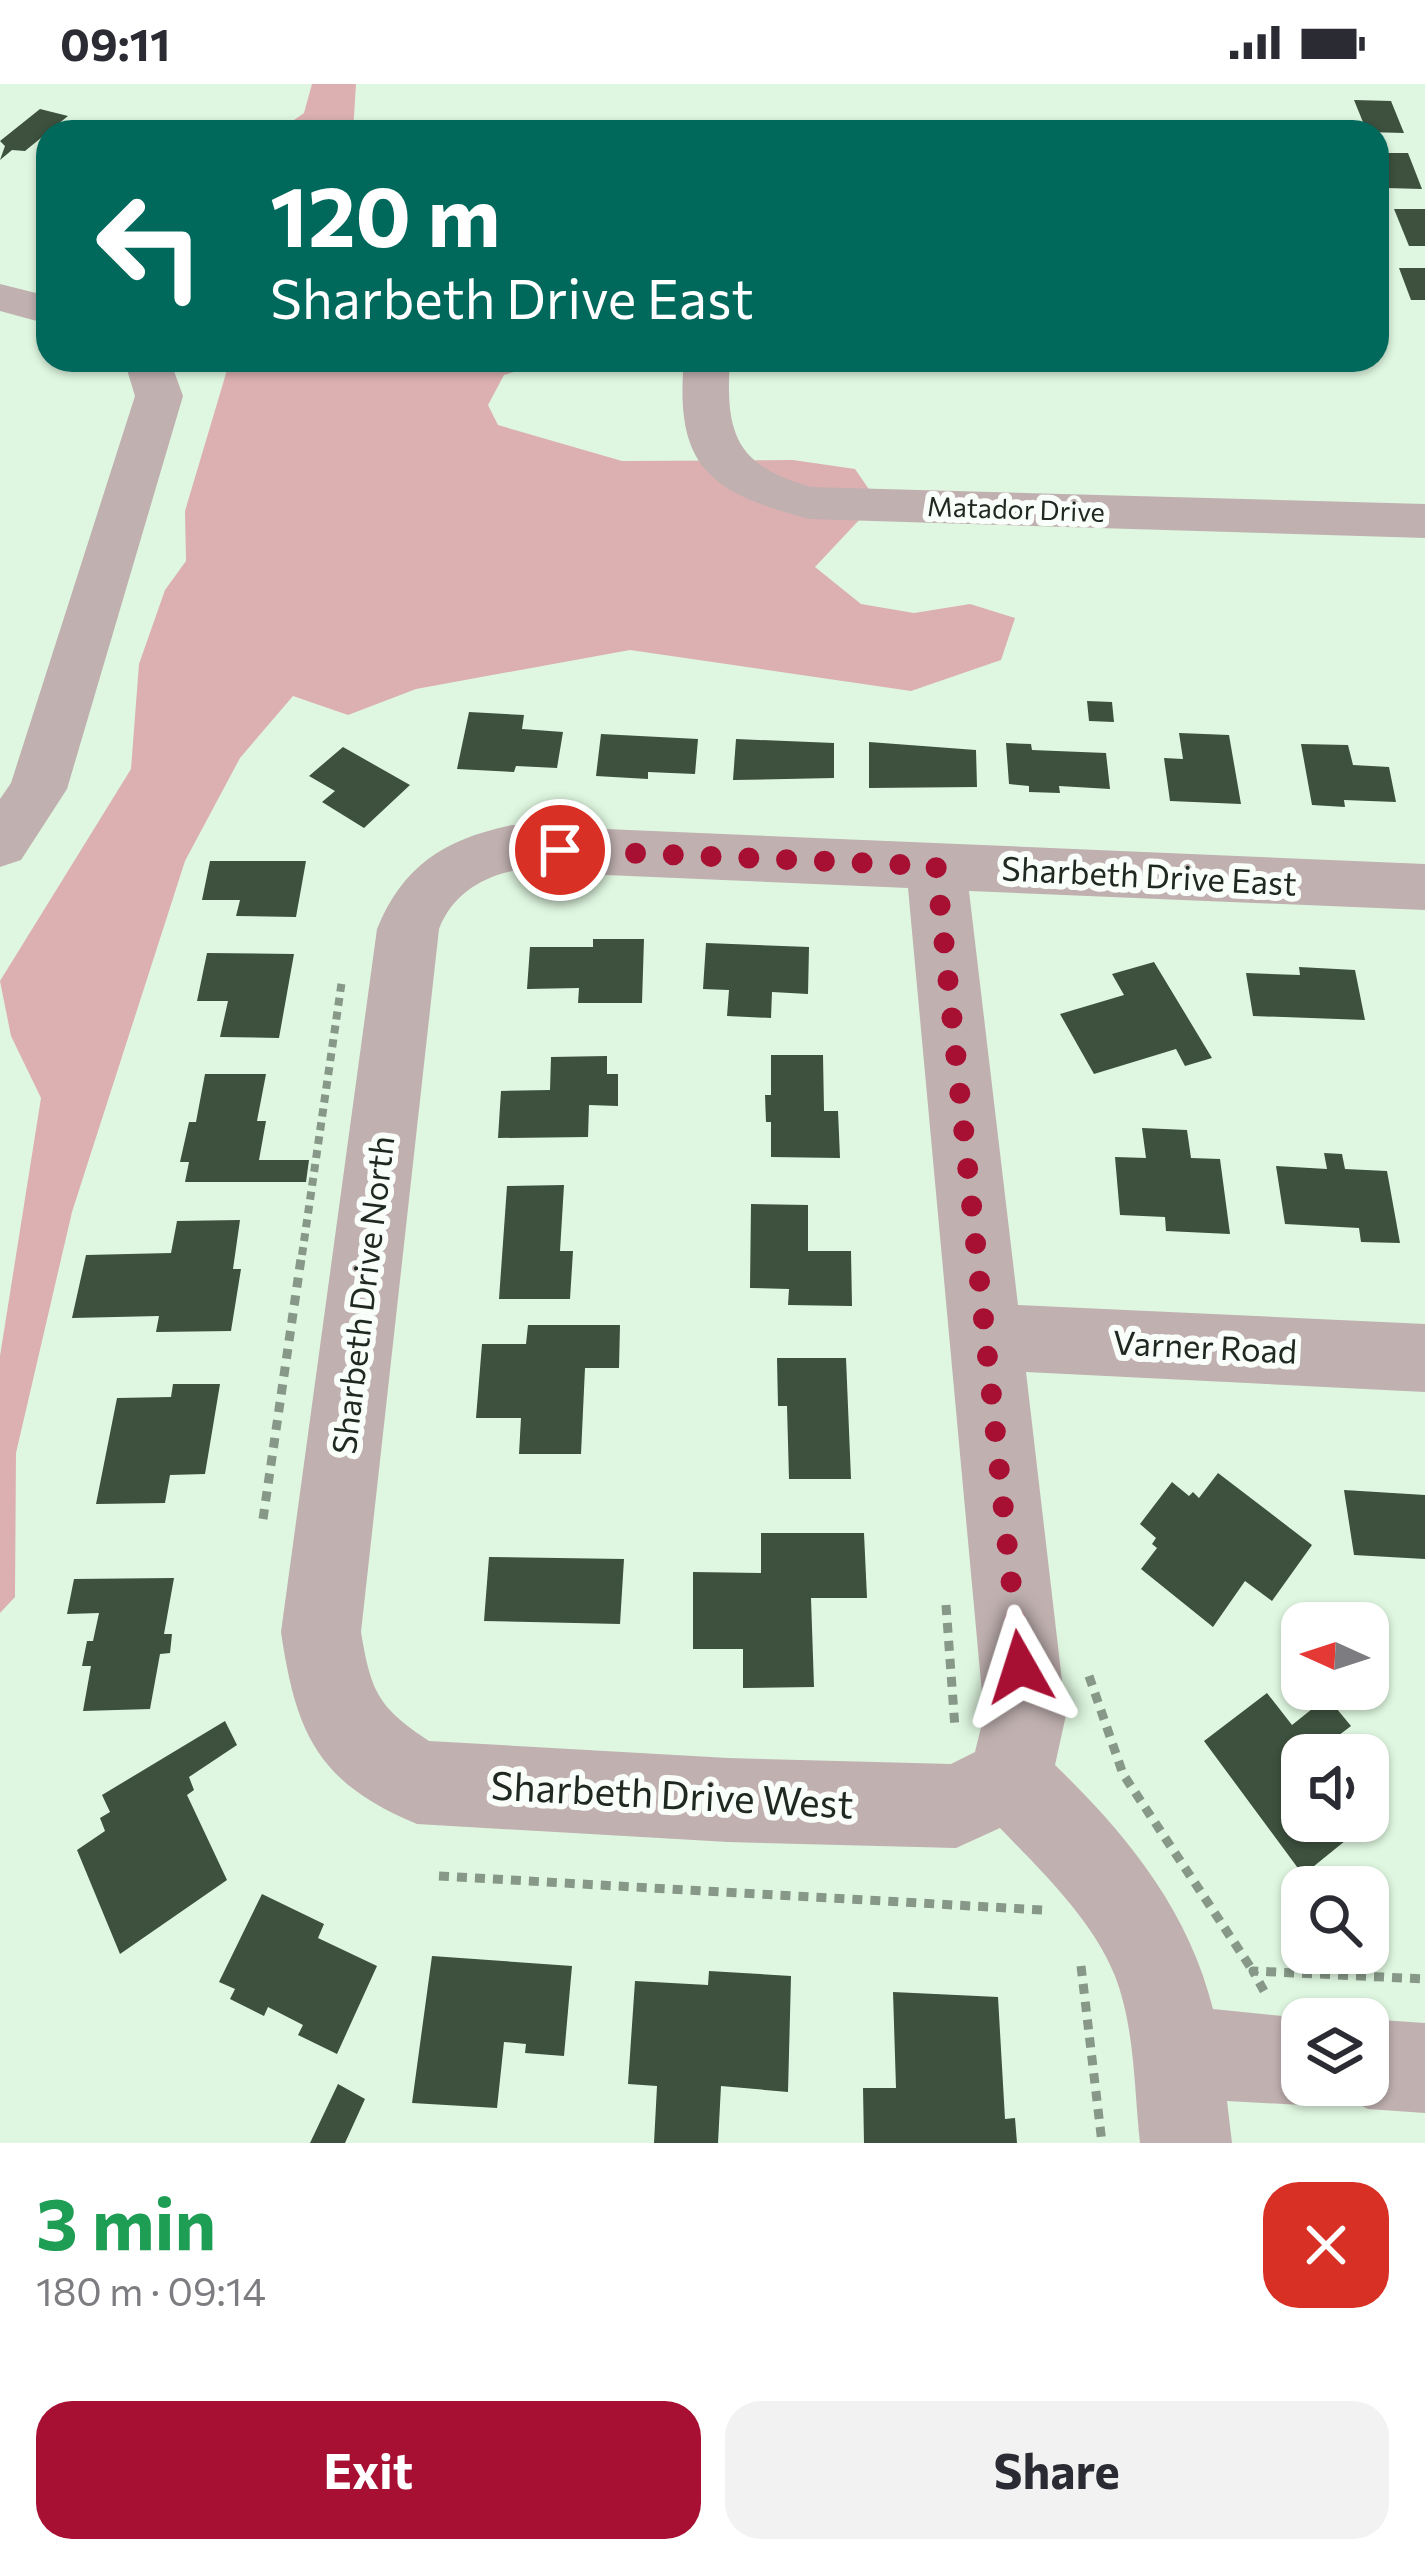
<!DOCTYPE html>
<meta charset="utf-8">
<style>
body{margin:0;font-family:Commissioner,sans-serif;background:#f2f2f3;color:#2b2b33;height:100vh;display:flex;flex-direction:column;font-size:45px;white-space:nowrap}
*{box-sizing:border-box;margin:0}
p{font-size:39px;color:#7c7c81}
.icon{flex:none;width:66px;height:66px;fill:none;stroke:currentColor;stroke-width:2;stroke-linecap:round;stroke-linejoin:round}
.map{position:relative;height:2059px;overflow:hidden}
.side{display:flex;flex-direction:column;background:#fff;flex:1}
.side>*{flex:none}
.guide{position:absolute;left:36px;top:36px;width:1353px;height:252px;border-radius:36px;box-shadow:0 3px 9px #0004;background:#00695c;color:#fff;overflow:hidden}
.needle{width:78px;rotate:273deg}
.fabs{position:absolute;left:1281px;top:1518px;display:grid;gap:24px}
.fabs a{display:grid;place-items:center;width:108px;height:108px;border-radius:24px;background:#fff;box-shadow:0 3px 9px #0004;font-size:60px}
.pin{position:absolute;display:grid;place-items:center;width:102px;height:102px;color:#fff;margin:-51px;border:6px solid #fff;border-radius:50%;box-shadow:0 3px 12px #0007}
.me{position:absolute;width:132px;margin:-66px;rotate:354deg;stroke-linejoin:round;filter:drop-shadow(0 0 9px #0008)}
.turn{display:flex;align-items:center;gap:42px;height:252px;padding:0 36px;font-size:54px}
.turn .icon{width:156px;height:156px;stroke-width:2.5}
.turn b{display:block;font-size:84px;line-height:102px}
.round{display:grid;place-items:center;flex:none;width:126px;height:126px;border-radius:36px;background:#f2f2f3}
.head{display:flex;align-items:center;justify-content:space-between;height:204px;padding:0 36px}
h1{font-size:72px;font-weight:700;line-height:90px;color:#1e9e55}
.primary-button{display:flex;gap:24px;margin-top:auto;padding:24px 36px}
.primary-button a{flex:1;height:138px;border-radius:36px;background:#a81033;color:#fff;font-size:48px;font-weight:700;line-height:138px;text-align:center}
.primary-button a+a{background:#f2f2f3;color:#2b2b33}
.status{display:flex;justify-content:space-between;align-items:center;height:84px;padding:0 60px;background:#fff;direction:ltr}
.status svg{height:33px;fill:currentColor}
.map>svg:first-child{display:block}
.forest{fill:#dcb0b1}
.building{fill:#3d513e}
.lines{fill:none;stroke-linecap:round;stroke-linejoin:round}
.path-far1{stroke:#879888;stroke-width:8;stroke-dasharray:8 6;stroke-linecap:butt}
.path{stroke:#879888;stroke-width:9;stroke-dasharray:10 8;stroke-linecap:butt}
.minor{fill:#c0b0b0;fill-rule:evenodd}
.route{stroke:#a81033;stroke-width:21;stroke-dasharray:0 37.8}
.labels{text-anchor:middle;stroke-width:12;stroke-linejoin:round;paint-order:stroke}
.far-street-label{font-size:27px;fill:#202921;stroke:#f9fefa}
.street-label{font-size:33px;fill:#202921;stroke:#f9fefa}
.near-street-label{font-size:39px;fill:#202921;stroke:#f9fefa}
</style>
<div class="status"><b>09:11</b><svg viewBox="0 0 49 12"><path d="M0 12V9h3v3zM5 12V6h3v6zM10 12V3h3v9zM15 12V0h3v12zM26 1h20v11H26zM47 4h2v5h-2z"/></svg></div>
<div class="map">
<svg width="1425" height="2059" viewBox="0 0 1425 2059">
<rect width="100%" height="100%" fill="#dff7e0"/>
<path class="forest" d="M312 0H356L353 48H277L304 29Z
M230 276H555L504 291 488 321 498 341 622 377 793 376 855 385 877 417 815 483 861 520 914 529 970 520 1015 534 1001 576 911 607 630 566 416 605 348 631 293 612 240 674 185 777 72 1128 16 1369 15 1513 0 1529V1272L41 1014 11 952 0 897 131 685 139 580 165 506 186 477 185 427Z"/>
<path class="building" d="M1354 16 1391 17 1404 49 1367 48Z
M40 25 68 32 25 67 12 66 0 76 5 62 0 57Z
M1377 69H1408L1422 105 1386 104Z
M1394 125H1425V162H1409Z
M1399 184H1425V216H1411Z
M1087 617 1112 618 1114 638 1089 637Z
M469 628 524 631 522 645 563 648 557 684 516 682 514 688 457 685Z
M1179 649 1229 651 1241 720 1170 717 1164 674 1183 675Z
M601 650 698 655 695 690 648 688V695L596 692Z
M736 655 834 659V694L733 696Z
M869 658 976 666 977 703 869 704Z
M1006 659 1031 660 1032 666 1106 669 1110 705 1059 702 1060 709 1029 708V702L1009 700Z
M1301 660 1348 661 1353 681 1389 683 1396 718 1344 716 1345 723 1312 721Z
M343 663 410 701 364 744 322 718 335 707 309 692Z
M210 777H306L296 833 236 832 240 816H202Z
M593 855H644L642 919H578L579 904 527 905 530 863H593Z
M706 859 809 863 808 910 772 908 771 934 727 932 729 906 703 905Z
M207 869 294 870 279 954 220 953 228 917H197Z
M1154 878 1212 974 1185 982 1176 965 1094 990 1060 930 1124 911 1112 890Z
M1299 883 1355 886 1365 936 1253 932 1246 889 1300 891Z
M771 971H823L824 1027H838L840 1074 771 1073V1038H766L765 1011H771Z
M607 972V990H618V1022L589 1021 588 1053 498 1054 501 1007 550 1006 551 973Z
M205 990H266L257 1037H266L259 1076H309L306 1098H185L189 1078H180L189 1038H196Z
M1142 1044 1187 1046 1191 1074 1220 1075 1230 1150 1166 1147 1165 1133 1120 1131 1115 1073 1146 1074Z
M1324 1069 1342 1070 1345 1085 1387 1087 1400 1159 1361 1158 1359 1144 1285 1140 1276 1082 1327 1085Z
M564 1101 560 1167H573L570 1215H499L507 1102Z
M751 1120 808 1121V1167H851L852 1222 788 1221 789 1205 750 1204Z
M240 1136 233 1185H241L231 1247 156 1248 159 1232 72 1234 86 1171 171 1169 177 1137Z
M528 1241H620L619 1284H585L581 1370H519L521 1334H476L482 1260H526Z
M777 1274H846L851 1395H789L787 1322H778Z
M173 1300H220L205 1390 170 1391 165 1419 96 1420 117 1314 171 1313Z
M1218 1389 1312 1461 1272 1517 1245 1497 1213 1543 1141 1485 1157 1464 1152 1460 1156 1454 1140 1440 1172 1398 1189 1412 1193 1408 1199 1414Z
M1344 1406 1425 1411V1475L1354 1471Z
M761 1449H864L867 1514H811L814 1603 743 1604V1565H693V1488L761 1489Z
M489 1473 624 1475 620 1540 484 1537Z
M174 1494 164 1550H172L170 1569 160 1570 150 1625 83 1627 91 1582H82L87 1557H93L99 1529 67 1530 74 1495Z
M1267 1609 1292 1641 1327 1613 1351 1642 1313 1671H1302V1737H1368V1719L1377 1731 1303 1791 1204 1657Z
M225 1637 237 1661 189 1693 194 1706 187 1711 227 1796 120 1870 77 1766 105 1747 100 1734 110 1728 102 1711Z
M262 1810 324 1840 318 1854 377 1882 337 1970 298 1951 303 1941 268 1923 264 1932 230 1915 235 1905 219 1898Z
M432 1872 572 1882 564 1972 525 1969 526 1960 504 1958 497 2024 412 2019Z
M709 1887 791 1892 788 2008 721 2002 718 2059H654L657 2002 628 2000 635 1897 708 1901Z
M893 1908 998 1913 1005 2035 1015 2034 1017 2059H864L863 2004H896Z
M338 2000 365 2015 345 2059H310Z"/>
<g class="lines">
<path class="path-far1" d="M302 1171 342 896"/>
<path class="path" d="M263 1435 302 1168
M946 1521 955 1644
M1089 1592 1123 1690 1253 1887
M439 1792 1043 1826
M1081 1882 1102 2059
M1264 1907 1253 1887 1425 1895"/>
<path class="minor" d="M0 200 48 212V240L0 227Z
M124 276H170L183 312 67 705 21 776 0 783V715L11 699 135 312Z
M684 276H730C725 350 736 382 811 403L1425 420V454L809 435C712 409 674 385 684 276Z
M512 741 1425 780V826L969 807 1018 1221 1425 1240V1308L1026 1288 1066 1631 1055 1681C1127 1751 1188 1825 1213 1925L1312 1935H1302V2001H1368L1367 1935 1425 1939V2029L1368 2025 1334 2008 1302 2021 1227 2017 1232 2059H1140C1134 2004 1135 1944 1115 1892 1092 1835 1042 1788 1000 1744L956 1764 728 1758 417 1740C318 1699 296 1650 281 1548L377 845C403 781 445 755 512 741ZM512 787 908 804 984 1631 975 1668 951 1680 728 1674 429 1657C378 1623 371 1608 361 1548L439 845C451 813 479 794 512 787Z"/>
</g>
<g class="lines">
<path class="route" d="M560 766 936 782 1020 1583"/>
</g>
<g class="labels">
<g class="far-street-label">
<text transform="translate(1016 426) rotate(2)" y="9">Matador Drive</text>
</g>
<g class="street-label">
<text transform="translate(1149 792) rotate(3)" y="12">Sharbeth Drive East</text>
<text transform="translate(363 1211) rotate(-83)" y="12">Sharbeth Drive North</text>
<text transform="translate(1205 1263) rotate(3)" y="12">Varner Road</text>
</g>
<g class="near-street-label">
<text transform="translate(672 1711) rotate(3)" y="14">Sharbeth Drive West</text>
</g>
</g>
</svg>
<div class="fabs">
<a><svg class="needle" viewBox="-14 -14 28 28"><path d="M0-13l5 13h-10z" fill="#e53935"/><path d="M0 13l5-13h-10z" fill="#7c7c81"/></svg></a>
<a><svg class="icon" aria-label="sound" viewBox="0 0 24 24"><path d="M4 9h4l5-4v14l-5-4H4zM17 9q2 3 0 6"/></svg></a>
<a><svg class="icon" aria-label="search" viewBox="0 0 24 24"><circle cx="10" cy="10" r="6"/><path d="M15 15l6 6"/></svg></a>
<a><svg class="icon" aria-label="layers" viewBox="0 0 24 24"><path d="M12 4l9 5-9 5-9-5zM3 14l9 5 9-5"/></svg></a>
</div>
<div class="pin" style="left:560px;top:766px;background:#d93025"><svg class="icon" aria-label="arrive" viewBox="0 0 24 24"><path d="M6 21V4h12l-3 4 3 4H6"/></svg></div>
<svg class="me" style="left:1020px;top:1583px" viewBox="-20 -20 40 40"><path d="M0-17L14 15 0 8-14 15z" fill="#a81033" stroke="#fff" stroke-width="4"/></svg>
<div class="guide">
<div class="turn"><svg class="icon" aria-label="left" viewBox="0 0 24 24"><path d="M17 20v-9H6M10 6l-5 5 5 5"/></svg><div><b>120 m</b>Sharbeth Drive East</div></div>
</div>
</div>
<section class="side">
<div class="head"><div><h1>3 min</h1><p>180 m · 09:14</p></div><a class="round" style="background:#d93025;color:#fff"><svg class="icon" aria-label="close" viewBox="0 0 24 24"><path d="M6 6l12 12M18 6L6 18"/></svg></a></div>
<div class="primary-button"><a>Exit</a><a>Share</a></div>
</section>
